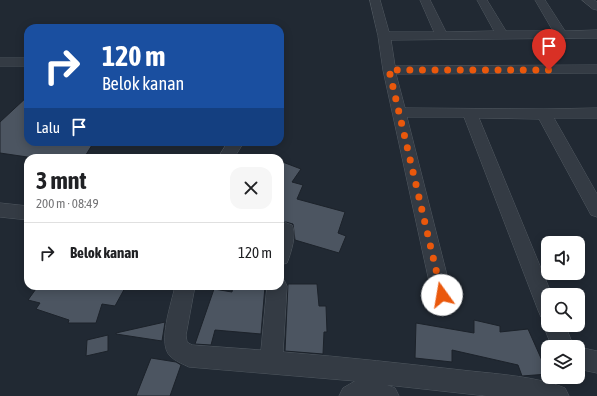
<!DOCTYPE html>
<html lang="id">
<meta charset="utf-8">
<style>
body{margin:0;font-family:"Asap Condensed",sans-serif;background:#f6f6f6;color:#202124;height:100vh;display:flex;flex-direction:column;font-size:15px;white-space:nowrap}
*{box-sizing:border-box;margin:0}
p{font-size:13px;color:#757577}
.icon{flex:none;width:22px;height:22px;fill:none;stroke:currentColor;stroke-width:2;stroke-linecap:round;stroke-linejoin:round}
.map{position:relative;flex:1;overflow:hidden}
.drawer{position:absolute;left:24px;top:154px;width:260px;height:136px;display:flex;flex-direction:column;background:#fff;border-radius:12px;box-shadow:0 2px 10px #0003}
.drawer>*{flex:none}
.guide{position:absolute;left:24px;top:24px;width:260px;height:122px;border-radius:12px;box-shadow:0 2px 10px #0003;background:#1a4fa0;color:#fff;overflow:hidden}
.buttons{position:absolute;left:541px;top:236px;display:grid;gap:8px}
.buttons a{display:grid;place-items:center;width:44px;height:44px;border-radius:8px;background:#fff;box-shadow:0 2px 10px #0003;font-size:20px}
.pin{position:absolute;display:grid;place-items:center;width:34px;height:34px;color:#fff;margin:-41px -17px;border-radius:50% 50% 50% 0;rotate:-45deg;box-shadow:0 0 4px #0007}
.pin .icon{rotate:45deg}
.me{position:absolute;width:44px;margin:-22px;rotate:347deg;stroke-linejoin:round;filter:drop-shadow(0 0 3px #0008)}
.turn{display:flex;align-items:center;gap:14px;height:84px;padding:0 12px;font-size:18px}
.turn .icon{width:52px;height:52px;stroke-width:2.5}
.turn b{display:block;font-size:28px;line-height:34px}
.then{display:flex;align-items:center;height:38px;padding:0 12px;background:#0003;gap:8px;font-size:15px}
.round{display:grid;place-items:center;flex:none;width:42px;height:42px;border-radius:12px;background:#f6f6f6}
.overview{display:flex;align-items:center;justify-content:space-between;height:68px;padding:0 12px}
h1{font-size:24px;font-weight:700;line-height:30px}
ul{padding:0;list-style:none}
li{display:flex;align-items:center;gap:12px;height:60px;padding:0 12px;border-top:1px solid #e0e0e0}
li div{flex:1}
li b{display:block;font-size:15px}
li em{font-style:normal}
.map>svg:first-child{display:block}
.building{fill:#4c5561;stroke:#1c222a}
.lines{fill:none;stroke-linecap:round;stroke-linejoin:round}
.street-casing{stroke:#515961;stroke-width:1}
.street{fill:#343b44;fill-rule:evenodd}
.route{stroke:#ea580c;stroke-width:7;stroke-dasharray:0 12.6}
</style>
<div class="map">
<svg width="597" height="396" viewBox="0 0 597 396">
<rect width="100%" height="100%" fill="#212933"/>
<path class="building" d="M28 96V142H62L92 145 84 158 36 155 34 158 0 153V122Z
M280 161 301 169 292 182 303 185 297 199 345 212 338 233 346 236 339 253 295 240 293 224 286 222 280 223Z
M288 284H317L319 306H326L327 332H324L323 354 285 351Z
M38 286H126L115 306 102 304 96 323H68L69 320 36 309 40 303 28 300Z
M233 286H265L261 334 215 330 211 345 195 344 214 289 232 292Z
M474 320 500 326V332L528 329 548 374 522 376 518 365 452 350V362L415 358 416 323 474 333Z
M165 322 162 341 116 334V333Z
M108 335V351L86 356 87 340Z
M151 358 176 362 181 365 170 396H136Z"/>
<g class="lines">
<defs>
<path id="street" d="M370 0H380L389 32H434L420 0H430L446 32 494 31 477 0H487L506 31H553L535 0H545L565 31 597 30V38L391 40 395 66 597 65V73L396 74 405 108 544 109 597 108V118H554L597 194V217L591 215 539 119 479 118 552 295H548V325H565L574 347H552L543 325 546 319 541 317 538 310 464 117H407L452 295 449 301 442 304 435 301 432 295 383 70 378 36Z
M582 0H594L597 2V10L593 9Z
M0 58H28V66H0Z
M228 142H244L234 158H218Z
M0 203 28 206V220L0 217Z
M286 223 292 225C297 234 291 253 287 263L280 265V225Z
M280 278 284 280 287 286 283 352C345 357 408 364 470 371 499 374 539 377 565 388L569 396H487L387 385 395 388 399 396H339L343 388 355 381 189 367C183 364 175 361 170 356 157 343 172 302 175 286H195L186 335 187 342 192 345 261 350 267 286H280Z
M578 347 597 351V373L578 369Z"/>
</defs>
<use href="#street" class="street-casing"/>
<use href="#street" class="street"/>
</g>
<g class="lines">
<path class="route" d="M442 295 389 70H549"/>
</g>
</svg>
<div class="buttons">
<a><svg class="icon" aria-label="sound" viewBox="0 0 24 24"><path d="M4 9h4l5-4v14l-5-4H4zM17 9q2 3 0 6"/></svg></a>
<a><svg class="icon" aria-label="search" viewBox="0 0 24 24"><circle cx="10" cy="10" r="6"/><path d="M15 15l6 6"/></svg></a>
<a><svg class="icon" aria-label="layers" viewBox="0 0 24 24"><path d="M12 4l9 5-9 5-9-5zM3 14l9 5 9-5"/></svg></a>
</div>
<div class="pin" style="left:549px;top:70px;background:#d93025"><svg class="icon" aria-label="arrive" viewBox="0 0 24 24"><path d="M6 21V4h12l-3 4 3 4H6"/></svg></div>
<svg class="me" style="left:442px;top:295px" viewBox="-20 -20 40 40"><circle r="19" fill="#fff"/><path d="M0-13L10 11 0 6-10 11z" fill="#ea580c"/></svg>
<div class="guide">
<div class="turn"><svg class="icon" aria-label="right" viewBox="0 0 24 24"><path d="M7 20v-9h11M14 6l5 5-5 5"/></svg><div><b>120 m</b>Belok kanan</div></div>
<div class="then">Lalu<svg class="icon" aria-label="arrive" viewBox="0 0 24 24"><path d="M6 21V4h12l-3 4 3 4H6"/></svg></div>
</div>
<section class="drawer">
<div class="overview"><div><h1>3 mnt</h1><p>200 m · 08:49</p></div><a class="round"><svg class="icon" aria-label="close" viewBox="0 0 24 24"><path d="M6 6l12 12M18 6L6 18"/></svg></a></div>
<ul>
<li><svg class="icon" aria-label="right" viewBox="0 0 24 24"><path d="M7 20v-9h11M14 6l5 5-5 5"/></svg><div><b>Belok kanan</b></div><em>120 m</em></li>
</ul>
</section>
</div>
